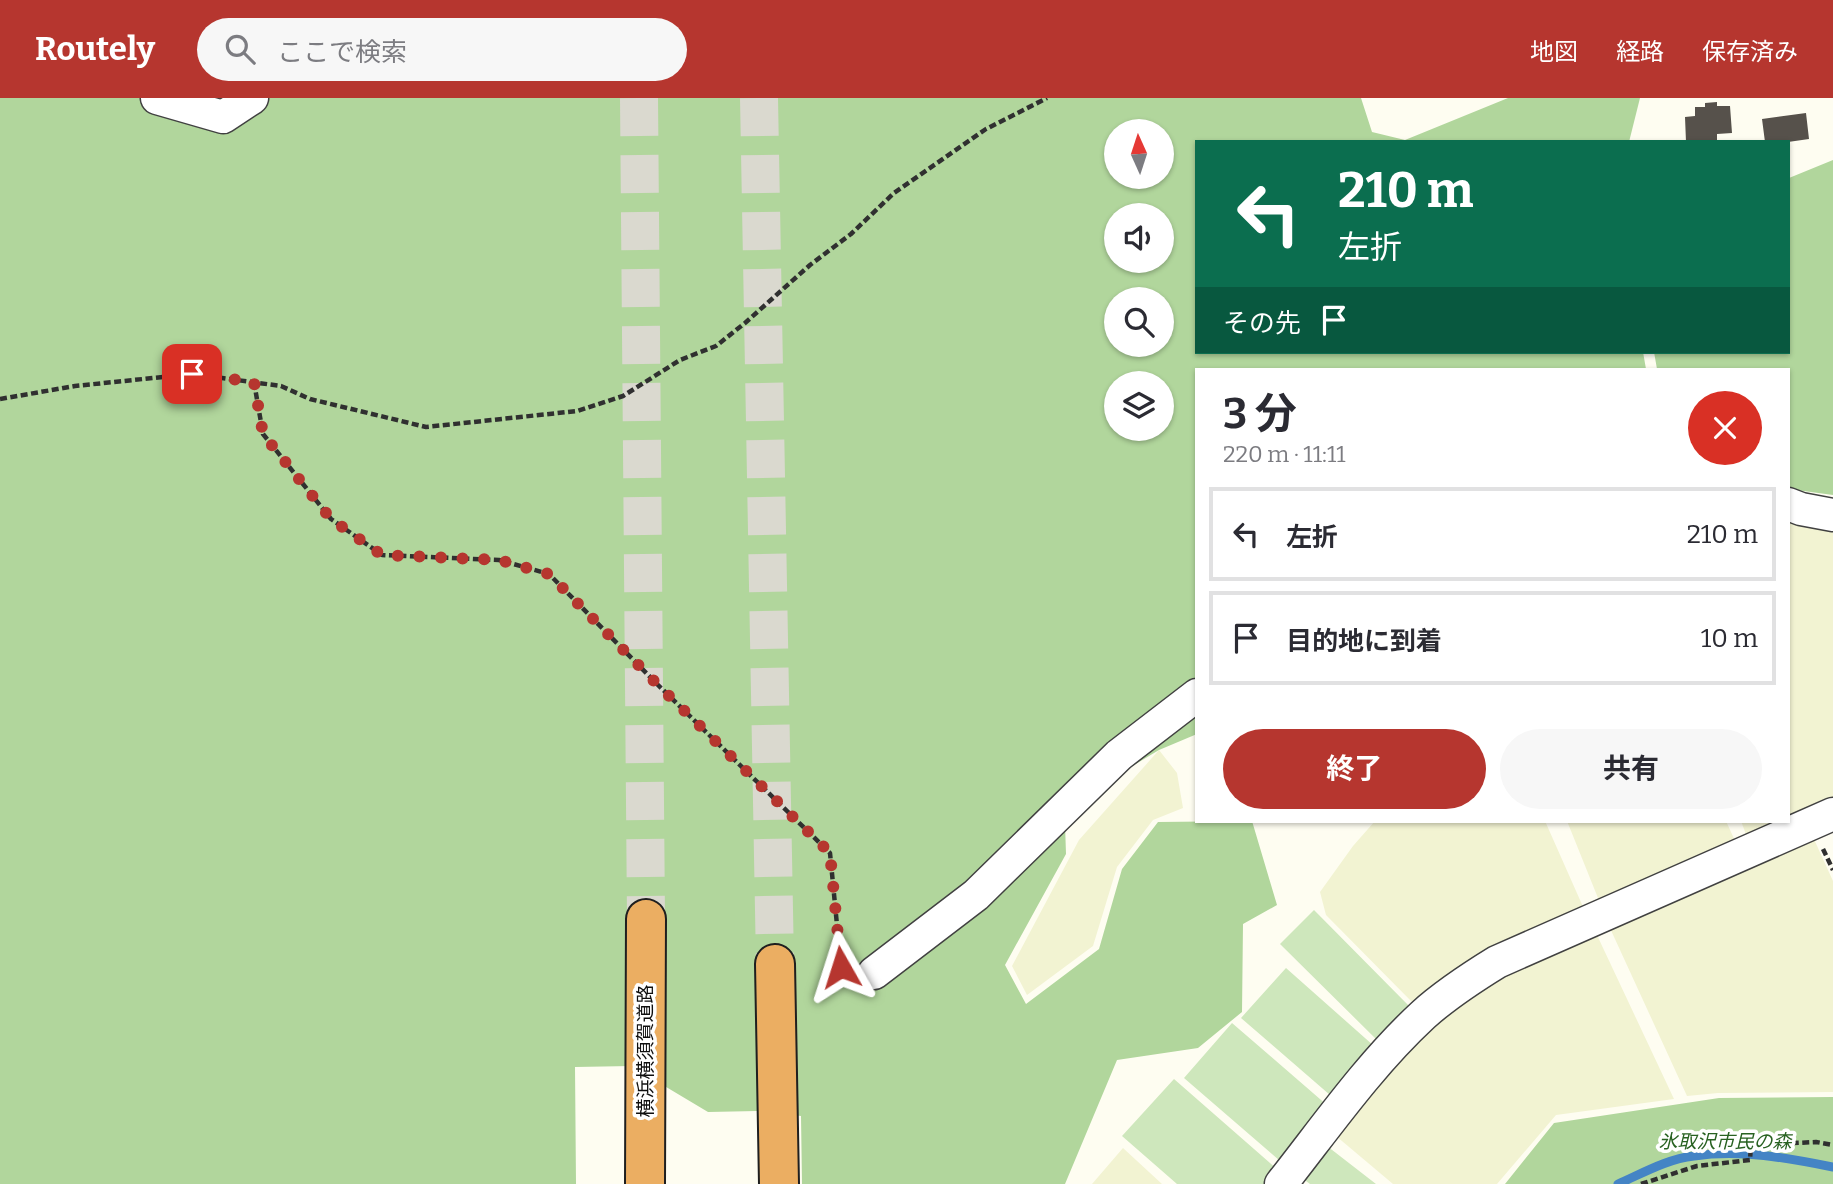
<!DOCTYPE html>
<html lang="ja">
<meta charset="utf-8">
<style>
body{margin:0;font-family:Bitter,"Noto Sans JP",serif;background:#f7f7f7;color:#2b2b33;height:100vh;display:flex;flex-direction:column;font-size:26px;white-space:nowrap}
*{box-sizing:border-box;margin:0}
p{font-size:23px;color:#7c7c81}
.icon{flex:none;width:38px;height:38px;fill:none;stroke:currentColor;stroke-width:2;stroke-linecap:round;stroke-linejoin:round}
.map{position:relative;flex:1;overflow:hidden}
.details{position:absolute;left:1195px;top:270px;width:595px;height:455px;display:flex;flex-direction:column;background:#fff;border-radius:0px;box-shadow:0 2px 5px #0004}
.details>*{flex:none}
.guide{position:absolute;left:1195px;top:42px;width:595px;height:214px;border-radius:0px;box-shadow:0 2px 5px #0004;background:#0b6e4f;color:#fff;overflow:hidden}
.needle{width:46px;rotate:357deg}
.fabs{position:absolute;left:1104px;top:21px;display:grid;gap:14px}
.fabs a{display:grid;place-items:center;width:70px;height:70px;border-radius:50%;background:#fff;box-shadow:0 2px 5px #0004;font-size:35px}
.pin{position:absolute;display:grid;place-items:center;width:60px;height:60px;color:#fff;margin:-30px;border-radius:14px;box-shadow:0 4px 10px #0006}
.me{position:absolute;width:77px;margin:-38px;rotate:354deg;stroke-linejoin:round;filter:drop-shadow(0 0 5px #0008)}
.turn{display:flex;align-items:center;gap:24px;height:147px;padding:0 28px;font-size:32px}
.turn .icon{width:91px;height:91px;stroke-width:2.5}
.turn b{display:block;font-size:49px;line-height:60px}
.then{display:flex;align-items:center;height:66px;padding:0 28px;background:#0003;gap:14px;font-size:26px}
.round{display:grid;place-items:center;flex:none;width:74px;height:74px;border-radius:37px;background:#f7f7f7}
.head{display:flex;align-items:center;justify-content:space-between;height:119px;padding:0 28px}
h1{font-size:42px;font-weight:700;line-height:52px}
.cta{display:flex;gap:14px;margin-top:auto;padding:14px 28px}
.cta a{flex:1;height:80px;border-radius:42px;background:#b6362f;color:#fff;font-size:28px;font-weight:700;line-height:80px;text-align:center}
.cta a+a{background:#f7f7f7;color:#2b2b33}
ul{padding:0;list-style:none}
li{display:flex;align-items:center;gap:21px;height:94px;margin:0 14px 10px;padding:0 14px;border:4px solid #e1e1e2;border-radius:0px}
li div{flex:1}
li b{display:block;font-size:26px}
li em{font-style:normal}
header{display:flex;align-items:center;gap:42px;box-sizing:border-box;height:98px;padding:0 35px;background:#b6362f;color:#fff}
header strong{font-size:33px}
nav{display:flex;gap:38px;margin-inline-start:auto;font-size:24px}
.search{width:490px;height:63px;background:#f7f7f7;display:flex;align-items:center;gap:18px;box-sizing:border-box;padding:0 24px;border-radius:38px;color:#7c7c81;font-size:26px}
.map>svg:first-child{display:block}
.farmland{fill:#f2f3d2}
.green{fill:#cee7bc}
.forest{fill:#b1d69c;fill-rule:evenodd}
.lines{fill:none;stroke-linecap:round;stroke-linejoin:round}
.stream{stroke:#4484c5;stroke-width:9}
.building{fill:#56514b}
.motorway-tunnel{stroke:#dad9cf;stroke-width:38;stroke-dasharray:38 19;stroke-linecap:butt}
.minor-casing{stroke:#414141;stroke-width:35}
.motorway-casing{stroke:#1f1f1f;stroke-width:42}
.path{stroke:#303030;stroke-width:4.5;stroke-dasharray:7 3.5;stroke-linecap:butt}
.minor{stroke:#fff;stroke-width:32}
.motorway{stroke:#ebae62;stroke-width:38}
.route{stroke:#b6362f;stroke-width:12;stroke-dasharray:0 21.6}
.labels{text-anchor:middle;stroke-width:7;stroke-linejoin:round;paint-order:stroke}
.street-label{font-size:19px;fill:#0e0e0e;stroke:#fff}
.park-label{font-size:19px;font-style:italic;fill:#296222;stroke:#fff}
</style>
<header>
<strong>Routely</strong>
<div class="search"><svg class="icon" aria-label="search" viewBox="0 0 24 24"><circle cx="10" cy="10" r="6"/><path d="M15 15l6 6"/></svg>ここで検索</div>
<nav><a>地図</a><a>経路</a><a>保存済み</a></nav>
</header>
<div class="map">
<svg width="1833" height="1086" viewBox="0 0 1833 1086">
<rect width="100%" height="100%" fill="#fefdf1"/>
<path class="farmland" d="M1788 420 1833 429V701L1788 721Z
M1159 652 1177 675 1183 710 1153 722 1117 769 1093 848 1027 897 1012 868 1079 742Z
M1375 723H1545L1584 811 1518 836 1473 859 1413 905 1326 817 1320 794 1353 748Z
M1567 723H1726L1736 745 1600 805Z
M1741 723H1784L1747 739Z
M1813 739 1833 783V994L1718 995 1687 998 1609 828Z
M1596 835 1674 1001 1556 1017 1497 1086H1393L1336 1038 1398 960 1448 915 1492 881Z
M1123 1050 1162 1086H1092Z"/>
<path class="green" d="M1314 812 1410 909 1377 942 1280 846Z
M1286 870 1374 948 1330 997 1241 920Z
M1232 925 1328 1008 1280 1063 1184 980Z
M1174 981 1278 1072 1265 1086H1177L1122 1038Z
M1327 1048 1376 1086H1310L1302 1080Z"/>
<path class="forest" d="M0 0H1361L1372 34 1405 42 1508 0H1640L1629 44H1197V254H1643L1646 271H1197V636L1159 652 1071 705 1065 726 1066 756 1005 867 1026 906 1099 851 1122 771 1158 724 1252 723 1277 807 1243 826 1242 914 1198 950 1117 962 1065 1086H802L801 1018 757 1013 708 1014 631 968 575 969 576 1086H0ZM1116 33H1162V79H1116ZM1116 117H1162V163H1116ZM1116 201H1162V247H1116ZM1116 285H1162V331H1116Z
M1833 62V397L1789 391 1788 271H1657L1654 254H1788L1789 80Z
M1833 999V1086H1505L1554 1025 1719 1000Z"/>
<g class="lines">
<path class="stream" d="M1618 1086C1643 1075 1667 1061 1694 1058 1741 1051 1787 1060 1833 1069"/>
</g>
<path class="building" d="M1717 4V8H1730L1732 35 1717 36V44H1686L1685 19 1695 18V9H1705V5Z
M1806 15 1809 41 1788 44H1765L1762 21Z"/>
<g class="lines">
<path class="motorway-tunnel" d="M639 0 646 821
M759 0 775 866"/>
<defs>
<path id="minor" d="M157 0 223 19 252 0
M1788 406 1801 411 1833 417
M874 875 976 797 1119 657 1197 597
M1281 1086C1326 1029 1369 967 1423 917 1445 897 1471 880 1497 864L1833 716"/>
<path id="motorway" d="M775 866 779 1086
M645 1086 646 821"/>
</defs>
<use href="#minor" class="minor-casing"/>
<use href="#motorway" class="motorway-casing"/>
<path class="path" d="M254 284 263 336 331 421 382 457 499 462 549 476 658 587 830 755 841 868 846 869
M0 301 75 288 192 276 281 288 310 301 426 329 577 313 623 298 680 262 716 248 745 225 810 167 851 136 894 95 986 31 1047 0
M1823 751 1833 772
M1641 1086 1697 1068 1750 1062 1751 1047 1816 1044 1833 1047"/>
<use href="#minor" class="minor"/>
<use href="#motorway" class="motorway"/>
</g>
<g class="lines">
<path class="route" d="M192 276 254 284 263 336 331 421 382 457 499 462 549 476 658 587 830 755 841 869"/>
</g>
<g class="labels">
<g class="street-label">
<text transform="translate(645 953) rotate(-90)" y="7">横浜横須賀道路</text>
</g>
<g class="park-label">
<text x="1725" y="1050">氷取沢市民の森</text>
</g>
</g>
</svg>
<div class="fabs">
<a><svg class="needle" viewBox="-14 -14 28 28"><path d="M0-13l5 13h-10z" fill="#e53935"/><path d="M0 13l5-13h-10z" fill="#7c7c81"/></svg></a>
<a><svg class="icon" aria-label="sound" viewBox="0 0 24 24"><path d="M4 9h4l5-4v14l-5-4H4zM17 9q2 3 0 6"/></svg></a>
<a><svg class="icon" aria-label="search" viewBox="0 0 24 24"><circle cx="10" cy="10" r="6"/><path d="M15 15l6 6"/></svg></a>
<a><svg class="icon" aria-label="layers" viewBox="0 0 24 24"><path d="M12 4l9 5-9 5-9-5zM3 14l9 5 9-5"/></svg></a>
</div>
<div class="pin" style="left:192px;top:276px;background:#d93025"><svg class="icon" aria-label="arrive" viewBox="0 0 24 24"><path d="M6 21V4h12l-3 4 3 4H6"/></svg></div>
<svg class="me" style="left:841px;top:869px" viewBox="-20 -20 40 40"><path d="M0-17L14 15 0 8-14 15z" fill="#b6362f" stroke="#fff" stroke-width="4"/></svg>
<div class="guide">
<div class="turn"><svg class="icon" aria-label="left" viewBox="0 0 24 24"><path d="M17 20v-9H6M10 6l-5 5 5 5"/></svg><div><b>210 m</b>左折</div></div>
<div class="then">その先<svg class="icon" aria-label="arrive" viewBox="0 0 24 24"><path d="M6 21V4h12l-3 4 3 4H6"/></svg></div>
</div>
<section class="details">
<div class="head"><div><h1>3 分</h1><p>220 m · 11:11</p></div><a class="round" style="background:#d93025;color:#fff"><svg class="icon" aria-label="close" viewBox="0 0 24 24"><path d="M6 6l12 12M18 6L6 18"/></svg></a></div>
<ul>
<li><svg class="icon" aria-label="left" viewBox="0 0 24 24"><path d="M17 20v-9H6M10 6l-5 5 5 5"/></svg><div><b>左折</b></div><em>210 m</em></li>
<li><svg class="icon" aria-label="arrive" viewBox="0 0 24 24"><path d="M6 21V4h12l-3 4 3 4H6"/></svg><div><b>目的地に到着</b></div><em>10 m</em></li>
</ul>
<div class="cta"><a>終了</a><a>共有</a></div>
</section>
</div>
